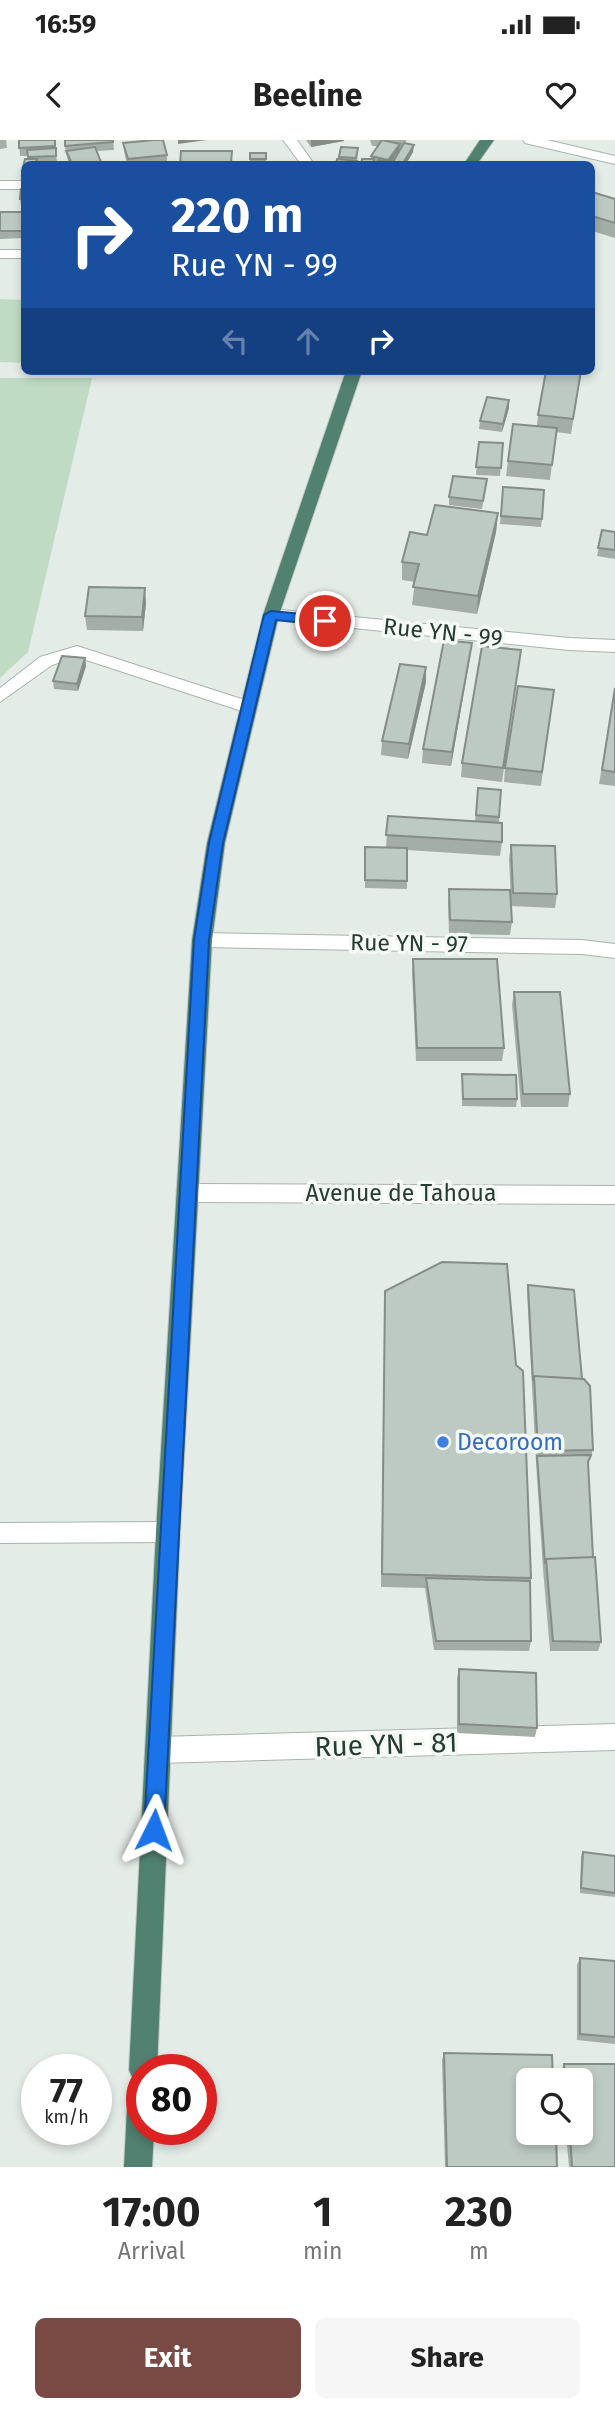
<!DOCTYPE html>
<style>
body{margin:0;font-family:"Fira Sans",sans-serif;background:#f6f6f6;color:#222;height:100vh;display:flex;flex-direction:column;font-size:26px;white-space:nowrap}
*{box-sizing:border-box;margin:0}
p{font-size:23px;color:#767676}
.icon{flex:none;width:38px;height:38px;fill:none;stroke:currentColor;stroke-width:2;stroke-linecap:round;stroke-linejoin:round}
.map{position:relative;height:2027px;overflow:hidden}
.panel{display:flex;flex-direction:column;background:#fff;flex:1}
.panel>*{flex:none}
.top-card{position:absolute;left:21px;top:21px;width:574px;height:214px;border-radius:10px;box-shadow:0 4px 10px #0003;background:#1a4fa0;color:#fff;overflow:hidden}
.controls{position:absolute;left:516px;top:1928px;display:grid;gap:14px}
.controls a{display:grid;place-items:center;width:77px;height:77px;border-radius:10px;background:#fff;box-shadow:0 4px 10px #0003;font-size:35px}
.speed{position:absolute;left:21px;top:1914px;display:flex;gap:14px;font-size:35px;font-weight:700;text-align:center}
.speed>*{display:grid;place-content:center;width:91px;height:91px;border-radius:50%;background:#fff;box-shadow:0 4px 10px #0003;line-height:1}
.speed small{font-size:18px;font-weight:400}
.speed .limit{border:10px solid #d22;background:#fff;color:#111}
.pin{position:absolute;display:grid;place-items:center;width:60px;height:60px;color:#fff;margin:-30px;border:4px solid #fff;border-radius:50%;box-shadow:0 2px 7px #0007}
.me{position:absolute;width:77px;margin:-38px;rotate:3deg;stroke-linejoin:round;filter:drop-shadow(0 0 5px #0008)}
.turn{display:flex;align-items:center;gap:24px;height:147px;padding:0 35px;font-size:32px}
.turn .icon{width:91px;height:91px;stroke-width:2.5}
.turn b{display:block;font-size:49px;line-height:60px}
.lanes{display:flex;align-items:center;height:66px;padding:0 35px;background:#0003;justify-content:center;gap:35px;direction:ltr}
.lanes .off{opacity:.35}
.eta{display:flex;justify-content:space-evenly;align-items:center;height:119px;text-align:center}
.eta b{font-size:42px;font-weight:700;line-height:49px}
.primary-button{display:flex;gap:14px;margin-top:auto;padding:14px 35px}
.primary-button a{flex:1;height:80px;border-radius:10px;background:#794a43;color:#fff;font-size:28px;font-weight:700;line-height:80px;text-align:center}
.primary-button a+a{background:#f6f6f6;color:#222}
.status{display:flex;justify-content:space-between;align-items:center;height:49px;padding:0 35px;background:#fff;direction:ltr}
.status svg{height:19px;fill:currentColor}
header{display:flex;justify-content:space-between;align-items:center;height:91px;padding:0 35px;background:#fff;font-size:32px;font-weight:700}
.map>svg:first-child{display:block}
.green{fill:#c0dbc4}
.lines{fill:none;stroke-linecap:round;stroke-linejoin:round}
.service-casing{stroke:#a7b4ae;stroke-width:2}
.minor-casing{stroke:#a7b4ae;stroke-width:2}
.trunk-casing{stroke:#c2c8c6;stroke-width:2}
.service{fill:#fff;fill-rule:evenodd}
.minor{fill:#fff;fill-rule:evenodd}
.trunk{fill:#518170;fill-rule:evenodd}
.wall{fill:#a3aea8}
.shaded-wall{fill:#848d88}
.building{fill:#bdcac3;stroke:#848d88;stroke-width:2}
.route{fill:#1a73e8;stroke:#114b97;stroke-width:2}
.shop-dot{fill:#3f7fe0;stroke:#f5f9f6;stroke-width:2.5}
.labels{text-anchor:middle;stroke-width:7;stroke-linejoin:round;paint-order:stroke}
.street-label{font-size:23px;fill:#263c33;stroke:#f5f9f6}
.shop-label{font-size:23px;fill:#366cbe;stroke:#f5f9f6;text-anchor:start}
.near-street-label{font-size:28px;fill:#263c33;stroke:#f5f9f6}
</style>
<div class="status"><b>16:59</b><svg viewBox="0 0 49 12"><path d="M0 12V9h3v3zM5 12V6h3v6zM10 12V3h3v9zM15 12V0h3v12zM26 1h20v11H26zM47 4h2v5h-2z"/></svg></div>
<header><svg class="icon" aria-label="back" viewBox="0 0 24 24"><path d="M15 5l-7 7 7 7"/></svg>Beeline<svg class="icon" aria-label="heart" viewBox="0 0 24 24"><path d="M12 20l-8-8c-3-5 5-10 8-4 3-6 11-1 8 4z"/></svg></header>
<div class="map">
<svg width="615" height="2027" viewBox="0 0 615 2027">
<rect width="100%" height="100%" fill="#e4ece8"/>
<path class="green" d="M0 159 24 160V223L0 222Z
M0 238H92L28 512 0 538Z"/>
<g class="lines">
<defs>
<path id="service" d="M77 506 254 563 256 567 248 573 77 517 52 525 0 562V548L40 517Z
M168 1382 176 1385 179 1392 176 1399 168 1402 0 1403V1383Z"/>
<path id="minor" d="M283 0H297L314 24H301Z
M523 0H547L615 16V24L525 3Z
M0 41H24V49H0Z
M0 110H24V118H0Z
M271 469 569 498 615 500V512L569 510 265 479 263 475Z
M202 793 582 800 615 804V818L582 814 202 807 195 805 192 800 195 795Z
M188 1044 615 1046V1064L188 1062 180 1059 177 1053 180 1047Z
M615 1584V1610L158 1623 149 1619 145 1610 149 1601 158 1597Z"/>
<path id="trunk" d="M480 0H494L477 24H464Z
M346 231H362L279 475 225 703 212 800 180 1392 157 1930H142V1990H154L152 2027H124L128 1949 133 1939 129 1930 156 1392 192 800 207 703 263 475Z"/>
</defs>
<use href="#service" class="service-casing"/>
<use href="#minor" class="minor-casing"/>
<use href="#trunk" class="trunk-casing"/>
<use href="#service" class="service"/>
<use href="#minor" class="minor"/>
<use href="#trunk" class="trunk"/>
</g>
<path class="wall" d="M0 0H6L7 8 0 9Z
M19 0H55L57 23 24 24V35L23 27 25 19H28V16H20Z
M64 0H113L114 10 97 11 101 24H69L66 13Z
M306 0H344V1L311 7Z
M370 0H406V3L413 12 406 24H361L371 19V16L378 6H372Z
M123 3 167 15V23L127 24 124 11Z
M358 8 357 24 339 20V17Z
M250 13H266V24H250Z
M24 49V66H21L20 59Z
M592 52 615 59V98L592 91Z
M0 72H24V98L0 99Z
M582 231 580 240 571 294 556 292 550 340 506 336 508 321 537 286 538 275Z
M509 260V268L502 292 479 289 480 281Z
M479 302 503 303 500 336 476 335Z
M487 339 482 369 449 365V357Z
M503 347 542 379 541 387 500 384Z
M498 373 496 392 477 474 412 465 415 442 402 440V422L427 395Z
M602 390 615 392V419L597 416Z
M146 463 143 491 87 490 85 476Z
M472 503 470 517 451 626 422 623 423 609Z
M521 510 502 642 461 637 462 623Z
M85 518 86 526 78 551 54 549 53 541Z
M426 542 408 619 381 615 382 601Z
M615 548V646L599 644Z
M554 550 541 646 504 642 505 628Z
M478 648 501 650 499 683 502 702 500 716 407 710V749L365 748V707L386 708 388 676 475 681Z
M511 705 557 754 555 768 511 766 512 782 510 795 449 794 448 763 449 749 511 760 509 719Z
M413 819 504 908 502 921H416L412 832Z
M514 852 570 954 568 967H521L512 865Z
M462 934 517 959 516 967 462 966Z
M528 1145 582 1239 593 1310 588 1325 593 1417 601 1502 598 1511H550L543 1429 536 1322 527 1152Z
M385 1151 531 1438V1501L529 1511 434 1510 425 1448 381 1447Z
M459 1529 537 1588 535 1597 457 1593V1538Z
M583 1712 615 1716V1757L580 1753 581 1716Z
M580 1818 615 1821V1904L577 1900V1825Z
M444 1913 557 2027H445L442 1920Z
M564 1924H615V2027H569L566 1993H581V1941H562L561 1930Z"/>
<path class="shaded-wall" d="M178 0H207L178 4Z
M311 0H344V1L311 7Z
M400 4 399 11 390 24H388V20Z
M414 5 413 12 406 24H403Z
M101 22V24H80Z
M509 260V268L502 292 503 284Z
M498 373 496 392 477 474 478 456Z
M145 448 146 463 143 491 142 477Z
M472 503 470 517 451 626 452 612Z
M85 518 86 526 78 551 77 544Z
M426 527V542L408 619 409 604Z"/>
<path class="building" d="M19 0H55V6L19 8Z
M65 0H113V2L65 6Z
M154 0H163L167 15 128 19 123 3Z
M382 0 400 4 388 20 371 16Z
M404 3 414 5 403 23 400 22 399 24H376L378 20 393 22Z
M95 7 101 22 72 24 66 11Z
M341 7 358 8 356 18 339 17Z
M56 8V16L28 17 27 10Z
M181 11H232L231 24H180Z
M250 13H266V19H250Z
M25 19H37L35 24H24V27H23Z
M337 19 357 21 356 24H336Z
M362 19H374L373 24H361Z
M21 49H24V59H20Z
M592 52 615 59V83L592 76Z
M0 72H24V91H0Z
M546 231H581L573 279 538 275Z
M487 257 509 260 503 284 480 281Z
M513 284 557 288 552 325 508 321Z
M479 302 503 303 501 328 476 327Z
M453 336 487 339 483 361 449 357Z
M503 347 544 350 542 379 501 376Z
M435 365 498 373 478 456 413 447 419 424 402 422 410 392 427 395Z
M602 390 615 392V410L598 408Z
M89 447 145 448 142 477 85 476Z
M444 500 472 503 452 612 423 609Z
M482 506 521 510 503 628 462 623Z
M62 516 85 518 77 544 53 541Z
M400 524 426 527 409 604 382 601Z
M518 546 554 550 542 632 505 628Z
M615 548V632L602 630Z
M478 648 501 650 499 677 476 675Z
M388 676 502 683V702L386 695Z
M511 705 555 706 557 754 513 753Z
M365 707 407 708V741L365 740Z
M449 749 510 750 512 782 450 780Z
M413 819H497L504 908H417Z
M514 852H560L570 954H523Z
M462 934 516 935 517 959H463Z
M442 1122 507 1124 516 1225 523 1231 531 1438 382 1434 385 1151Z
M528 1145 574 1150 582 1239 534 1236 533 1241Z
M534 1236 584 1239 590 1246 593 1310 538 1311Z
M591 1315 588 1322 593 1417 546 1419 545 1424 537 1316Z
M595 1417 601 1502 553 1501 546 1419Z
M426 1438 530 1441 531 1501H436Z
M459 1529 536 1533 537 1588 459 1584Z
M583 1712 615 1716V1753L581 1748Z
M580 1818 615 1821V1897L580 1894Z
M444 1913 552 1915 553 1941H528V1993H556L557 2027H447Z
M564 1924H615V2027H572L570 1993H581V1941H565Z"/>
<path class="route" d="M271 471 325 476 331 481 325 485 276 480 223 703 209 800 164 1690 161 1697 154 1700 147 1697 144 1690 194 800 209 703 264 475Z"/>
<circle class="shop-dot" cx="443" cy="1302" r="7"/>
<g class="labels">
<g class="street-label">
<text transform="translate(443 492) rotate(6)" y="8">Rue YN - 99</text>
<text transform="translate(409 803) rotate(1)" y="8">Rue YN - 97</text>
<text x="401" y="1061">Avenue de Tahoua</text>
</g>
<g class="shop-label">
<text x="457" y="1310">Decoroom</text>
</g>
<g class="near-street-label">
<text transform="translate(386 1604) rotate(-2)" y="10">Rue YN - 81</text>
</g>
</g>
</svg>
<div class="controls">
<a><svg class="icon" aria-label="search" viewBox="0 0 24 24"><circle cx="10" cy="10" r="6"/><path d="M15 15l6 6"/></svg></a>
</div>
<div class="speed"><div>77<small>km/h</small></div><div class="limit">80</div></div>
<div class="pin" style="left:325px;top:481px;background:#d93025"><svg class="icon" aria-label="arrive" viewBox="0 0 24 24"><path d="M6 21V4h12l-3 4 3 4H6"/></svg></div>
<svg class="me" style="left:154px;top:1690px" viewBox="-20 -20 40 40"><path d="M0-17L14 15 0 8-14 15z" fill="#1a73e8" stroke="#fff" stroke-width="4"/></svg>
<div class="top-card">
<div class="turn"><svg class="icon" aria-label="right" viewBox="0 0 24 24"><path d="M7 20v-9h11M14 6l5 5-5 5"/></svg><div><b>220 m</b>Rue YN - 99</div></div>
<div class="lanes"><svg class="icon off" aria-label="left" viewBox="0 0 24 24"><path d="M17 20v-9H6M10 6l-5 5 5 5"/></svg><svg class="icon off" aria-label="ahead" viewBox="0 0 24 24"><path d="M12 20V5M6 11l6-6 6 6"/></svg><svg class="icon" aria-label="right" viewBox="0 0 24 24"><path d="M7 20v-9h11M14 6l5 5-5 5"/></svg></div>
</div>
</div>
<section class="panel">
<div class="eta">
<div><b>17:00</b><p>Arrival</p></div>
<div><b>1</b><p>min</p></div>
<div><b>230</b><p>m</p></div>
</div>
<div class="primary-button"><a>Exit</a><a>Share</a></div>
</section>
